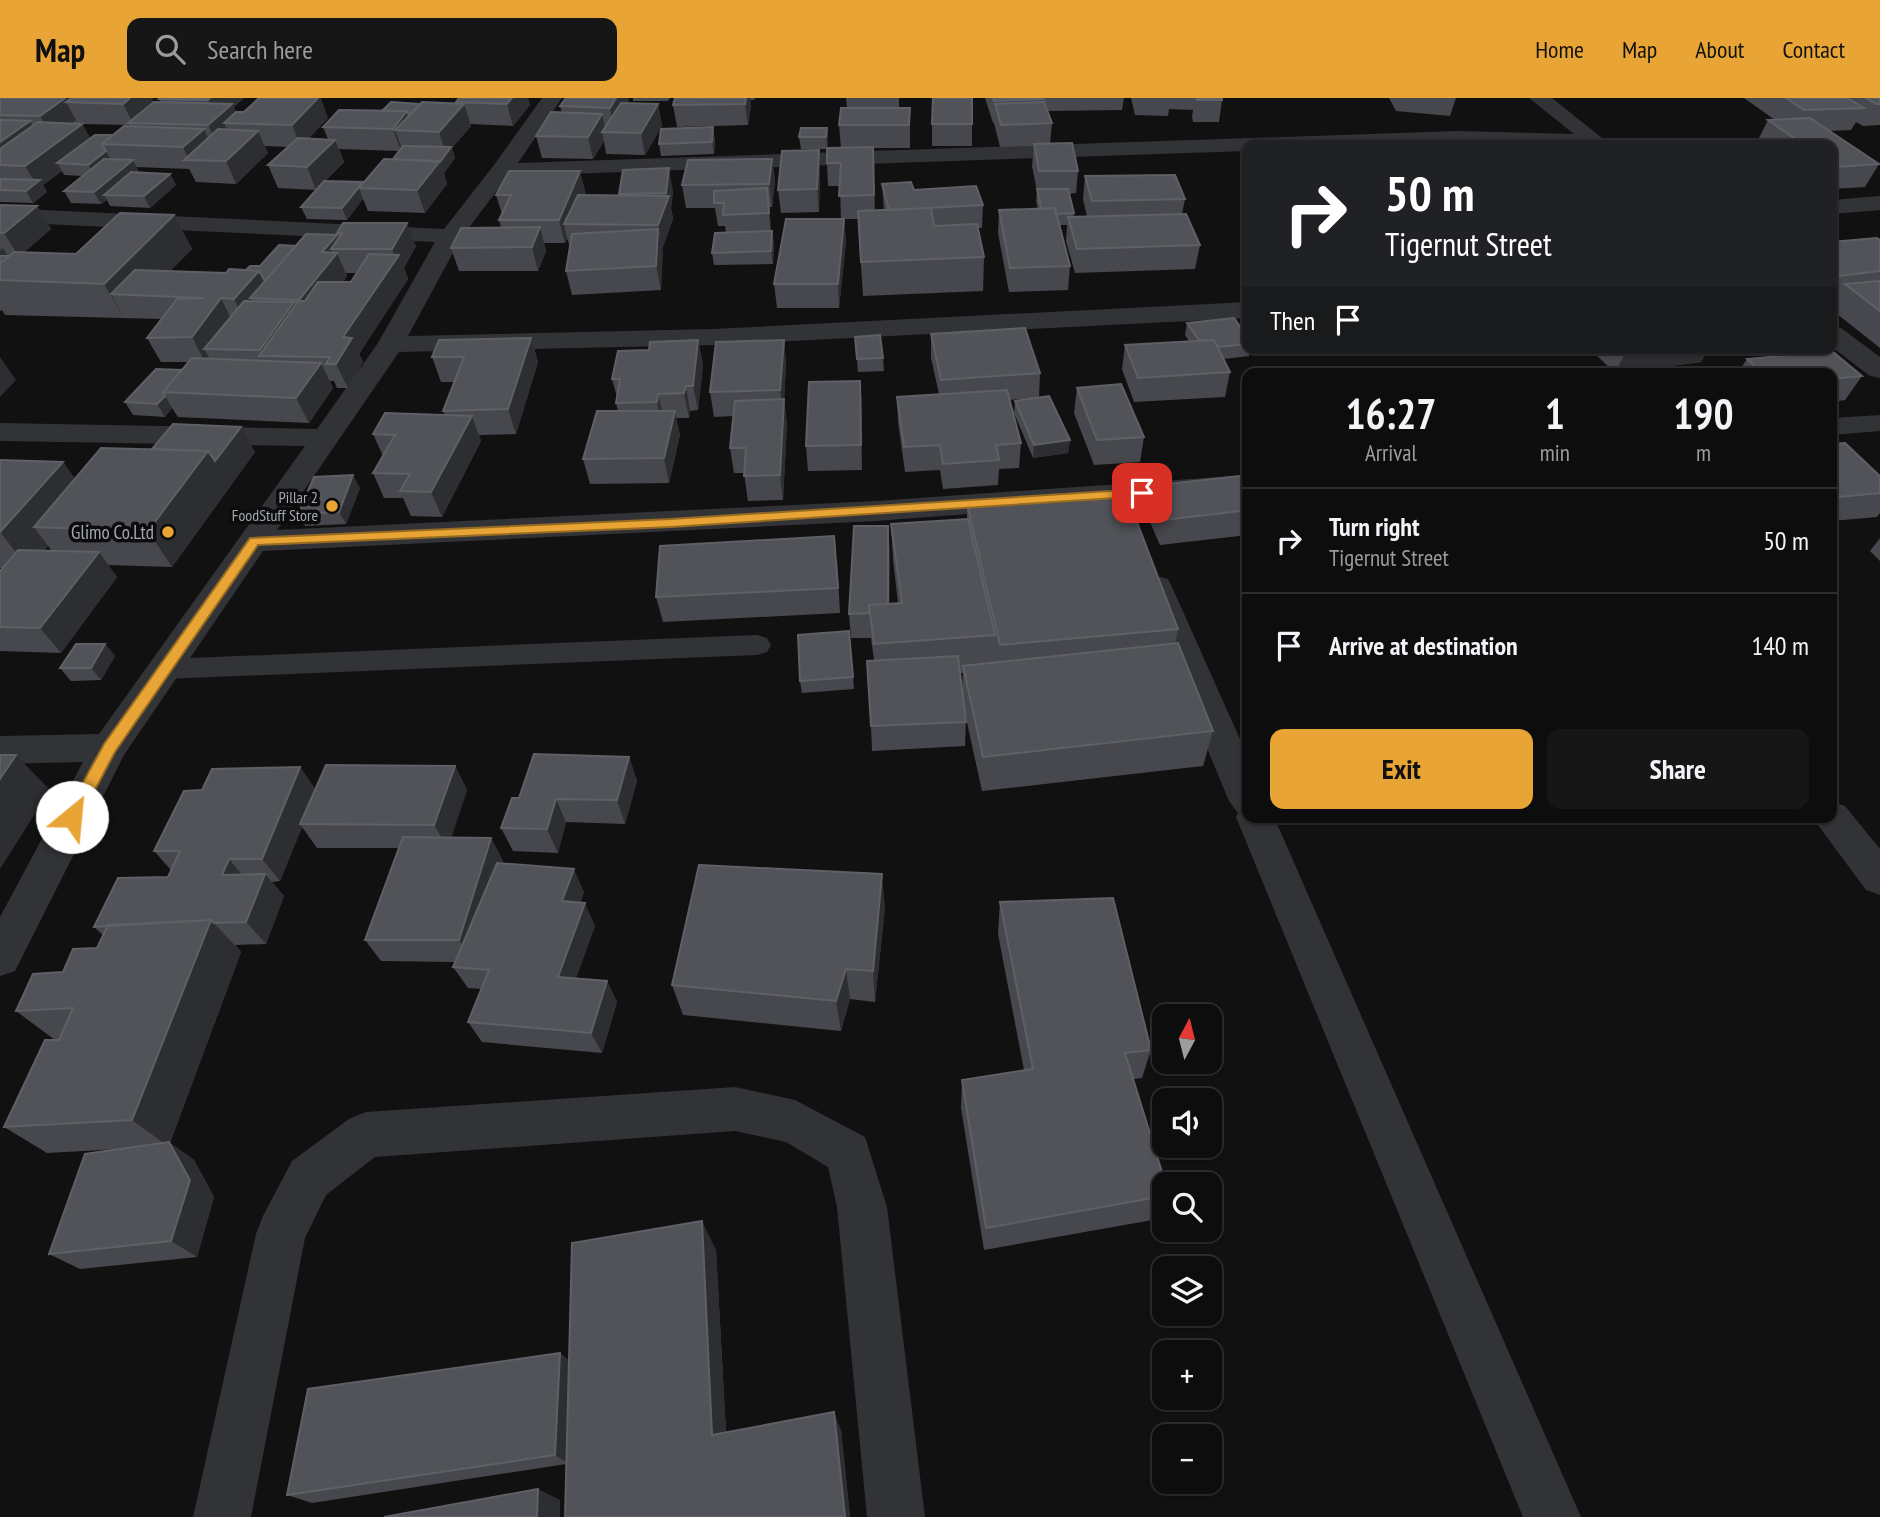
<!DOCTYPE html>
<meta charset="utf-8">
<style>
body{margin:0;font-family:"PT Sans Narrow",sans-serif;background:#161617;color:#f1f3f6;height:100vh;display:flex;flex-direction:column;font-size:26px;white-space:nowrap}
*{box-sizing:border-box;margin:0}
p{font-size:23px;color:#9a9c9e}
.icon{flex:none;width:38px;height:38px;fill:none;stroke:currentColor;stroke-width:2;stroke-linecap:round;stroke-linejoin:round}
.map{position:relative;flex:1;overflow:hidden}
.panel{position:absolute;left:1242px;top:270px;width:595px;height:455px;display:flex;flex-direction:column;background:#0d0d0e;border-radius:14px;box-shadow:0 2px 5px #0004,0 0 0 2px #2d2d2e}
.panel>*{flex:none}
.banner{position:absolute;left:1242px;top:42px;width:595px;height:214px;border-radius:14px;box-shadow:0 2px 5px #0004,0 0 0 2px #2d2d2e;background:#202124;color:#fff;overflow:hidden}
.needle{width:46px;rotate:7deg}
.controls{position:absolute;left:1152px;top:906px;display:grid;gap:14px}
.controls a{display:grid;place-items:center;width:70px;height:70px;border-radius:14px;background:#0d0d0e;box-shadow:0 2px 5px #0004,0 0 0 2px #2d2d2e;font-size:35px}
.pin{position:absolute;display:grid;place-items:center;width:60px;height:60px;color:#fff;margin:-30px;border-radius:14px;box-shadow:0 4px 10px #0006}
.me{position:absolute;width:77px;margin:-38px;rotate:28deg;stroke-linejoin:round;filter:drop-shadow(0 0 5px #0008)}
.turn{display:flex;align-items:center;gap:24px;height:147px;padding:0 28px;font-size:32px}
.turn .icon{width:91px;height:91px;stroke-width:2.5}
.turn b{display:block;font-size:49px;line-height:60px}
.then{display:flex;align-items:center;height:66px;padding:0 28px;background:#0003;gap:14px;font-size:26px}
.eta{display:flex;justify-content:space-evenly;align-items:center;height:119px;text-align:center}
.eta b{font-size:42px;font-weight:700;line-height:49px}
.button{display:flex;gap:14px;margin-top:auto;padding:14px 28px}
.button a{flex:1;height:80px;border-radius:14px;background:#e8a434;color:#111;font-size:28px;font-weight:700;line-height:80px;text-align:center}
.button a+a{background:#161617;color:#f1f3f6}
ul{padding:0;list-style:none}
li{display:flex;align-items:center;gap:21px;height:105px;padding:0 28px;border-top:2px solid #2d2d2e}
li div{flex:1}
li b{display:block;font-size:26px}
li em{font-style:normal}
header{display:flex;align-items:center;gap:42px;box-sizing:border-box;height:98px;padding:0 35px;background:#e8a434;color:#111}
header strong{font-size:33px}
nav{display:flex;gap:38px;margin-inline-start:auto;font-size:24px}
.search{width:490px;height:63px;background:#161617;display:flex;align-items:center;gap:18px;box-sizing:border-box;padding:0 24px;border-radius:14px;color:#9a9c9e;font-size:26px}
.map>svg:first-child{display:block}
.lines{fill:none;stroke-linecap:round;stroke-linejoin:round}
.lane{fill:#323337;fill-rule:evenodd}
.street{fill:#323337;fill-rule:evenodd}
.wall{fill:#47484d;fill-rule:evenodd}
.shaded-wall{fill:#2d2e31}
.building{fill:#515358;stroke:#5e6066;stroke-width:2}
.route{fill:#e8a434;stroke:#976b22;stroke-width:2}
.poi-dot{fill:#e8a434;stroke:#0c0c0d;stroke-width:2.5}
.labels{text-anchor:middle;stroke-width:7;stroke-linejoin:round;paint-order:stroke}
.far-poi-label{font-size:16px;fill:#a3a8b2;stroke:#0c0c0d;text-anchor:end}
.poi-label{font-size:19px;fill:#a3a8b2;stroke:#0c0c0d;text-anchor:end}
</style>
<header>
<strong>Map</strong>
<div class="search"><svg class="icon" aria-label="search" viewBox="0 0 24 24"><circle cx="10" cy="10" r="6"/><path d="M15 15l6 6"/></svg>Search here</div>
<nav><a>Home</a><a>Map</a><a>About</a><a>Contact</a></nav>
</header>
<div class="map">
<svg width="1880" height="1419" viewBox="0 0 1880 1419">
<rect width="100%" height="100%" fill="#111112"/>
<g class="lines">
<path class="lane" d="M757 537 767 540 771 547 767 554 757 557 165 581 155 578 151 571 155 564 165 561Z"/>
<path class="street" d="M542 0H562L518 65 1458 33 1574 36 1529 0H1552L1607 44 1605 47H1248V53L508 78 461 140 408 238 712 231 1248 204V220L712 247 399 254 277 432 876 403 1248 377V395L876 423 263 453 124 657 15 873 0 878V819L83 664 0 666V638L99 636 305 348 0 343V325L317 331 378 245 435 144 0 124V110L444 131 494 67Z
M1880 98V112L1832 116V102Z
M1832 228 1841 230 1880 259V280L1870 278 1832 249Z
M1880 317V333L1832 337V320Z
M1156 478 1168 481 1172 489 1248 659V719H1274L1581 1419H1523L1236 719 1238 715 1229 703 1140 489 1144 481Z
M1832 704 1845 708 1880 751V797L1866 792 1812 719H1832Z
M735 989 795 1002 865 1039 887 1109 925 1419H867L837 1109 828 1069 786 1044 735 1033 375 1059 326 1097 305 1140 251 1419H193L256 1136 263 1118 292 1063 349 1021 366 1014Z"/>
</g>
<path class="wall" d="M0 0H153L152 1 153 5 161 4 159 1 160 0H244L234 9 236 14 328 20 309 40 328 41 323 29 382 13 421 6H457L456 4 459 0H528L530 7 513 28 470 26 471 28 452 50 455 60 444 75 447 86 425 115 368 113 363 101 347 122 307 121 301 109 316 92 278 90 268 67 289 49 265 48 268 55 236 86 196 84 189 71 136 69 139 74H138L170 76 176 87 150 110 110 108 107 102 101 106 71 105 64 93 83 78 64 77 62 73 43 87 47 94 33 105 0 104ZM82 26 130 27V28L112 37 90 40ZM339 51 399 53 393 61 363 84 325 83 344 64Z
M628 0 629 5 658 6 662 28 645 57 606 56 604 43 593 61 542 60 536 38 562 15 560 8Z
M633 0H670L668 3H633Z
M675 0H755L754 2H750L751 8 748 27 677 29 673 7Z
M846 0H899V10H910V50H873L875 113 884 112 882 86 983 107 982 130H978L984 159 983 193 863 198 858 121H844L846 144 839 210H777L774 186 841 121 840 88H828L827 65 841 50 839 27 847 10Z
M985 0H1124L1122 12 1047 13 1052 25 1050 46 1078 73 1076 95 1069 96 1074 115V119H1087L1083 101 1085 78 1185 101 1182 116 1200 147 1195 171 1075 175 1066 143 1067 127H1059L1070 168 1068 192 1009 194 998 135 999 112 1038 111 1036 103 1037 93 1032 68 1034 48 1000 49 994 25H993Z
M1131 0H1222V2L1219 24H1193L1192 19 1193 12 1169 11 1168 18 1135 17Z
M1389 0H1456L1450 18 1396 13Z
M1744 0H1880V27L1863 28 1856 24 1851 32 1829 33 1879 66 1865 89 1832 91V47H1761L1757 44 1768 22H1775Z
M932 26H972V48H932Z
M827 30 828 41 827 51H801L799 39Z
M715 40 714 56 661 58 659 46Z
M772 61 775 83 772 109H769L771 134 772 133 774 145 773 166 714 167 712 155 726 135 725 128H718L715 110H686L682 87Z
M820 74 819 114 781 115 778 92Z
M673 93 671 110 673 121 662 151 661 192 572 197 566 173 570 149 567 140 565 145H544L546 153 538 173H459L451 150 501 129 499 122 502 116 496 97 586 96 585 97 619 98V96Z
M0 107 37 108 51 131 24 154 76 156 174 117 192 151 170 173 226 175 246 172 260 168 296 148 337 137 338 140 337 135 343 125 416 148 404 170 408 181 359 256 363 264 348 290H337L334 283H330L333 290 309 325 178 319 172 310 165 319 133 317 125 304 182 272 189 264H161L147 240 161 221 5 217 2 212 0 213ZM346 175H357L351 184H343L347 178Z
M1880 142V250L1832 212V207L1836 200 1832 201V144Z
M1187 225 1248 240V250H1250L1249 258 1224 261 1230 274 1225 299 1134 304 1122 271 1125 247 1189 243 1185 237Z
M931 236 1040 275 1039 300 1070 342 1068 355 1033 360 1014 315 1015 303 1034 300 1009 302 1021 345 1019 370 999 371 998 387 943 391 940 372 905 374 898 324 897 299 939 296 931 260Z
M855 239 883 260 884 273 858 274Z
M531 240 538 264 516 336 479 337 481 343 442 419 411 418 403 400H384L373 375 383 358 373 336 445 317 443 313 454 284H441L432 259Z
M698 242 703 267 698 312 690 313 689 320H676L680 337 669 385 590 386 583 361 618 313 616 305 617 299 612 281Z
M784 242 786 266 784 302 787 326 783 402 748 403 744 375H734L730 350 734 318 714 319 710 294Z
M1589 250H1709L1701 264 1615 275Z
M1747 261 1862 278 1845 302 1832 304V275H1738Z
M860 283 862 308V372L808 373 806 348Z
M1077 290 1144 339 1140 364 1094 367 1074 315Z
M1832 346 1880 378V415L1877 419 1832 423Z
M255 354 172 469 108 467 117 479 61 555 0 553V473L3 470H0V362L63 364 75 381ZM48 448 52 453H44Z
M1248 377V437L1160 447 1145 413 1149 388Z
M360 390 346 426 305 428 298 416Z
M967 406 1178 531 1175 546 1213 633 1203 668 982 693 966 620 965 648 872 653 871 628 874 562 871 540H851L849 516 890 453 889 506 898 505 893 462 891 426 967 421ZM960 575H963L962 592Z
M1880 440V463L1870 453Z
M837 463 840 515 663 524 656 499Z
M849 533 854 591 802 595 800 583Z
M105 546 115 558 101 582 71 583 60 570Z
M629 659 637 683 625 726 566 724 558 755 513 753 501 730 519 700Z
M455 668 467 692 451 739 491 740 503 763 502 765 584 794 580 805 595 828 576 880 607 883 617 904 602 955 482 944 468 924 481 891 468 890 453 869 455 864 381 863 365 842 399 750H317L302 729 280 783 272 784 284 798 266 846 235 847 241 854 170 1045 194 1062 214 1099 197 1159 80 1171 49 1156 119 1051 47 1055 4 1029 55 942 16 913 63 874 97 850 103 837 94 829 168 779 171 772 154 753 202 692 300 669 315 691Z
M1000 804 1151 952 1142 980 1133 981 1164 1087V1108L1158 1121 984 1152 961 1010 962 982 1024 972 998 836Z
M885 809 875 904 850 901 841 933 683 917 672 887Z
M716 1152 726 1334 841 1332 850 1419H565L566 1366 312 1405 287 1397 560 1255 569 1263Z"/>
<path class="shaded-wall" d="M65 0H78L66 4 76 22 52 40 40 18Z
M130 0H153L152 1 156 10 133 25 123 6Z
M210 0H244L234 9 241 26 224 25 231 39 219 50 208 27 216 20 208 2Z
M318 0H321L328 20 301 49 292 27Z
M512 0H528L530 7 513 28 507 6Z
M616 0H628L630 6 614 32 610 10Z
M746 0H750L751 8 748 27 745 6Z
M464 6 471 28 452 50 455 60 444 75 440 64 446 56 439 34Z
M658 6 662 28 645 57 641 35Z
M407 13 410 20 395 32 402 51 401 53 393 31Z
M602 16 606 34H602L604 43 593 61 588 39Z
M30 23 43 45 0 67V44Z
M82 26 94 48 57 65 62 73 43 87 47 94 33 105 26 93 36 86 25 68Z
M713 29 715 40 714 56 712 44Z
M827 30 828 41 827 51 826 39Z
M204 31 214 53 189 62 183 49Z
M258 33 268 55 236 86 226 63Z
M335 42 344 64 316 92 307 69Z
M873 49 874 72 875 120 874 97Z
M819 52 820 74 819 114 817 91Z
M106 53 112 64 95 78 88 67Z
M772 61 775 83 772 109 769 86Z
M133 62 139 74 112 97H104L107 102 101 106 94 94Z
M440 63 447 86 425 115 417 92Z
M669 70 673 93 671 109 673 121 662 151 658 127 667 103 666 95Z
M580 73 586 96 573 127 564 126 567 140 565 145 559 122Z
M170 76 176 87 150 110 144 98Z
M359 90 363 101 347 122 342 110Z
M767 90 770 113 771 138 769 115Z
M37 108 51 131 20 158 35 182 33 184 0 182V175L3 172 0 167V152L3 150 12 165 19 159 4 135Z
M174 117 192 151 147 197 111 196 124 220 104 186Z
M844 121 846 144 839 210 838 186Z
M407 125 416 148 404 170 408 181 359 256 363 264 348 290 336 266 343 239 396 161 392 151Z
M540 129 546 153 538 173 532 149Z
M658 131 663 154 661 192 656 168Z
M772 133 774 145 773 166 771 153Z
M337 137 343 151H331L334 159 337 155 347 178 310 226 299 202 322 154Z
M259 173 271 196 250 200 257 213 246 225 234 201Z
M221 200 233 225 204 251 209 259 205 264 192 239Z
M294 204 305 228 263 258 260 252Z
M531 240 538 264 516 336 508 311Z
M698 242 703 267 698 312 693 288Z
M784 242 786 266 784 302 787 326 783 402 780 377 783 316 780 292Z
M1628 250H1709L1701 264 1615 275Z
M0 259 16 282 0 299Z
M321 265 333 290 309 325 296 300Z
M860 283 862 308V372L861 347Z
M686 288 690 313 689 320 684 295Z
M658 296 664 321 662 329 657 304Z
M165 298 172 310 165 319 157 306Z
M675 313 680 337 669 385 664 360Z
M472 318 481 343 442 419 431 394Z
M241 329 255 354 172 469 148 433 208 353Z
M1070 342 1068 355 1033 360 1034 347Z
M63 364 88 400 34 429 48 448 29 471 0 434Z
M353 377 360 390 346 426 339 414Z
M888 428 890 453 889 540 888 515Z
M99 454 117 479 61 555 40 530Z
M105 546 115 558 101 582 91 570Z
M16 657 50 692 0 771V681Z
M629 659 637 683 625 726 617 702Z
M455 668 467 692 448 750 434 727Z
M300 669 316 693 300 726 302 729 280 783 262 761Z
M556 701 566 724 558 755 547 731Z
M491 740 503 763 473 864 459 842Z
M229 761 248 784 222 777Z
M574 771 584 794 573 825 562 803Z
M265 776 284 798 266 846 246 824Z
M882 776 885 809 875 904 873 873Z
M585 805 595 828 569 900 558 879Z
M211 822 241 854 170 1045 194 1062 214 1099 197 1159 171 1143 169 1049 132 1022Z
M846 871 850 901 841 933 836 903Z
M607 883 617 904 602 955 591 935Z
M702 1123 716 1152 727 1354 712 1337Z
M560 1255 574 1267 569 1366 555 1357Z
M834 1314 841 1332 850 1419H845Z
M538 1391 560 1402V1419H537Z"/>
<path class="building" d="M0 0H65L40 18 0 17Z
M72 0H130L123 6 66 4Z
M160 0H210L208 2 159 1Z
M259 0H318L292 27 224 25 236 14H244Z
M459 0H512L507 6 456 4Z
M566 0H616L610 10 560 8Z
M675 0H746L745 6 673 7Z
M933 0H972V26H932Z
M993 0H1042L1043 1 994 3Z
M1196 0H1222V2H1197Z
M1786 0H1847L1864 10 1804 12Z
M1866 0H1880V6H1876Z
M154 4 232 6 208 27 128 25Z
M391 4 421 6 409 18 407 13H382Z
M422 4 464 6 439 34 395 32Z
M1044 4 1052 25 1001 27 995 6Z
M621 5 658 6 641 35 602 34Z
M841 10H910L909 27H839Z
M339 12 407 13 393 31 323 29Z
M551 14 602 16 588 39 536 38Z
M1810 20 1879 66 1835 69 1832 67V47H1804L1768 22Z
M0 22 30 23 0 44Z
M38 24 82 26 25 68 0 67V51Z
M124 28 204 31 183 49 102 46Z
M713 29 712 44 659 46 661 31Z
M801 30H827L826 39H799Z
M218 31 258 33 226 63 184 62Z
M95 37H112L102 46 106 53 88 67 57 65Z
M298 40 335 42 307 69 268 67Z
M1072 45 1078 73H1039L1034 46Z
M403 48 451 49 440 64 393 61Z
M873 49 874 97 839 98 841 65H827V50Z
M819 52 817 91 778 92 782 53Z
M104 61 133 62 94 94 64 93Z
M384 61 440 63 417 92 359 90Z
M772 61 769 86 682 87 688 62Z
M669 70 666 95 619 96 623 72Z
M509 73H580L559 122H499L511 97H496Z
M131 74 170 76 144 98 104 97Z
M1175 77 1185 101 1092 103 1085 78Z
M0 81 40 82 26 93 0 92Z
M324 83 363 84 342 110 301 109Z
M911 84 914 92 976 88 983 107 889 112 882 86Z
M767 90 769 115 723 117 724 105H714V93Z
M1037 91H1068L1074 115 1056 116 1055 110 1041 111Z
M578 97 669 98 658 127 564 126Z
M0 107 37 108 4 135H0Z
M931 110 934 128 977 126 984 159 861 164 858 113Z
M1055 110 1070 168 1010 170 999 112Z
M120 115 174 117 104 186 0 182V166L14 154 76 156Z
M1186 116 1200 147 1077 151 1068 119Z
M786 121H844L838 186H774Z
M343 125H407L392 151H331L342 135H337Z
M540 129 532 149 451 150 461 130Z
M658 131 656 168 566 173 572 136Z
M772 133 771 153 712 155 715 135Z
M306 136 337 137 322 154 337 155 299 202 250 200Z
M1877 140 1880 142V173L1838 178 1832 173V144Z
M279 147 296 148 265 183 259 173 246 172 250 168H260Z
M369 156 399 157 343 239 352 240 336 266H326L330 259 259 258 298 203H305L318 184H351Z
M0 158H9L0 166Z
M229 171 259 173 234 201 221 200 192 239 147 240 177 201 203 200 111 196 135 172 226 175Z
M1880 183V213L1845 186Z
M244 203 294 204 260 252 204 251Z
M1234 220 1248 240V246L1218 249 1214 242H1199L1187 225Z
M1025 230 1040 275 941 282 931 236Z
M880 237 883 260 857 261 855 239Z
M531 240 508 311 443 313 464 259H432L439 242Z
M698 242 693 288H686L684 295 658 296 657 304 616 305 620 281H612L618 253 649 252 650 244Z
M784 242 780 292 710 294 716 244Z
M1214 242 1230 274 1138 280 1125 247Z
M1832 253 1862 278 1832 281V275H1762L1747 261Z
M192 260 321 265 296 300 163 294Z
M156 271 182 272 163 294 165 298 157 306 125 304Z
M860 283 861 347 806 348 809 284Z
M1121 286 1144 339 1097 342 1077 290Z
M1007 292 1021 345 996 347 999 362 943 366 940 347 904 349 897 299Z
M1049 298 1070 342 1034 347 1015 303Z
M784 301 780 377 744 378 746 350H730L735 303Z
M597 313H675L664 360 583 361Z
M385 315 472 318 431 394 400 393 410 376 373 375 395 337 373 336Z
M173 326 241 329 215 363 208 353 152 351Z
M1845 345 1880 378V395L1838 399 1832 394V346Z
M101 350 208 353 148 433 34 429Z
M0 362 63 364 0 434Z
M353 377 339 414 298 416 314 379Z
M1248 377V412L1165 422 1149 388Z
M1125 393 1178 531 1000 547 967 406Z
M968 421 995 537 874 546 869 507 902 505 891 426Z
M854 428H888V506L869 507V515L849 516Z
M834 438 838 490 656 499 660 448Z
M18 452 99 454 40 530 0 529V473Z
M849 533 853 579 800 583 798 537Z
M1178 545 1213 633 983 659 963 568Z
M76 546H105L91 570H60Z
M958 558 966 624 871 628 867 563Z
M534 656 629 659 617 702 556 701 547 731 501 730 512 700H519Z
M0 657H16L0 681Z
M326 667 455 668 434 727 300 726Z
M300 669 262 761H229L222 777 265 776 246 824 214 825 211 822 94 829 118 780 168 779 180 753H154L184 693 202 692 212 671Z
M403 739 491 740 459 842H365Z
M497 765 574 771 562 803 585 805 558 879 607 883 591 935 468 924 489 872 453 869Z
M699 767 882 776 873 873 846 871 836 903 672 887Z
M1113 800 1151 952 1125 955 1166 1087H1164V1098L986 1130 962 982 1033 971 1000 804Z
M211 822 132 1022 4 1029 45 942H59L73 910 16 913 33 876 63 874 73 851 97 850 108 827Z
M169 1044 190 1082 171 1143 49 1156 85 1056Z
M702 1123 712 1337 834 1314 845 1419H565L572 1145Z
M560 1255 555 1357 287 1397 308 1291Z
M538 1391 537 1419H384Z"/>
<path class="route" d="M1142 391 1147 392V398L671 429 258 447 115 654 78 724 72 725 64 719 104 646 250 440 671 421Z"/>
<g class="poi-dot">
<circle cx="332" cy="408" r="7"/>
<circle cx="168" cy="434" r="7"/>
</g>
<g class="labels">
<g class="far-poi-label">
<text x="318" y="405">Pillar 2<tspan x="318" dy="18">FoodStuff Store</tspan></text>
</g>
<g class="poi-label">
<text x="154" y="441">Glimo Co.Ltd</text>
</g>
</g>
</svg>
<div class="controls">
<a><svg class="needle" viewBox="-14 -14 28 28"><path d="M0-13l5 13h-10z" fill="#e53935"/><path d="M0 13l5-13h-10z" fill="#9a9c9e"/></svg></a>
<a><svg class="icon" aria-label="sound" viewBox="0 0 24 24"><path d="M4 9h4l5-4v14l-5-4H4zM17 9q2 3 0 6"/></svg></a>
<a><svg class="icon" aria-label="search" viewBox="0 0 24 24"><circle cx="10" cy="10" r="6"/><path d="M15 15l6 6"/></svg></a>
<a><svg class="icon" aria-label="layers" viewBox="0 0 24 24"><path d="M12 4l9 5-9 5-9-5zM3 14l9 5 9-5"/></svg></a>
<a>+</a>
<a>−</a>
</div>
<div class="pin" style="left:1142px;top:395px;background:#d93025"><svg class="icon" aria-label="arrive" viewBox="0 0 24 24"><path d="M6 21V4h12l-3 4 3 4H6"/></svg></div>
<svg class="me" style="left:72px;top:719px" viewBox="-20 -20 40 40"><circle r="19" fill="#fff"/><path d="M0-13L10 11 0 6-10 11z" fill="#e8a434"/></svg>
<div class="banner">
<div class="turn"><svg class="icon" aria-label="right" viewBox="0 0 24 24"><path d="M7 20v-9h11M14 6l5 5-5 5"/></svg><div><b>50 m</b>Tigernut Street</div></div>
<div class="then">Then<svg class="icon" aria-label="arrive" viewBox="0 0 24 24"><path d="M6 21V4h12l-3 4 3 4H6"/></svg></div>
</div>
<section class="panel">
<div class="eta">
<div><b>16:27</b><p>Arrival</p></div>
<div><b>1</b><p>min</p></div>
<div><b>190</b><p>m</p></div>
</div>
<ul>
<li><svg class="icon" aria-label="right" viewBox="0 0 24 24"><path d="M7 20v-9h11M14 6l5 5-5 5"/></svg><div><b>Turn right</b><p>Tigernut Street</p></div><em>50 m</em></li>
<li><svg class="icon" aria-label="arrive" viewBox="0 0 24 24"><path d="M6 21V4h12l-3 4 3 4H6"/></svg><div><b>Arrive at destination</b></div><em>140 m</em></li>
</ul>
<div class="button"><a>Exit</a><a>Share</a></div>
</section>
</div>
